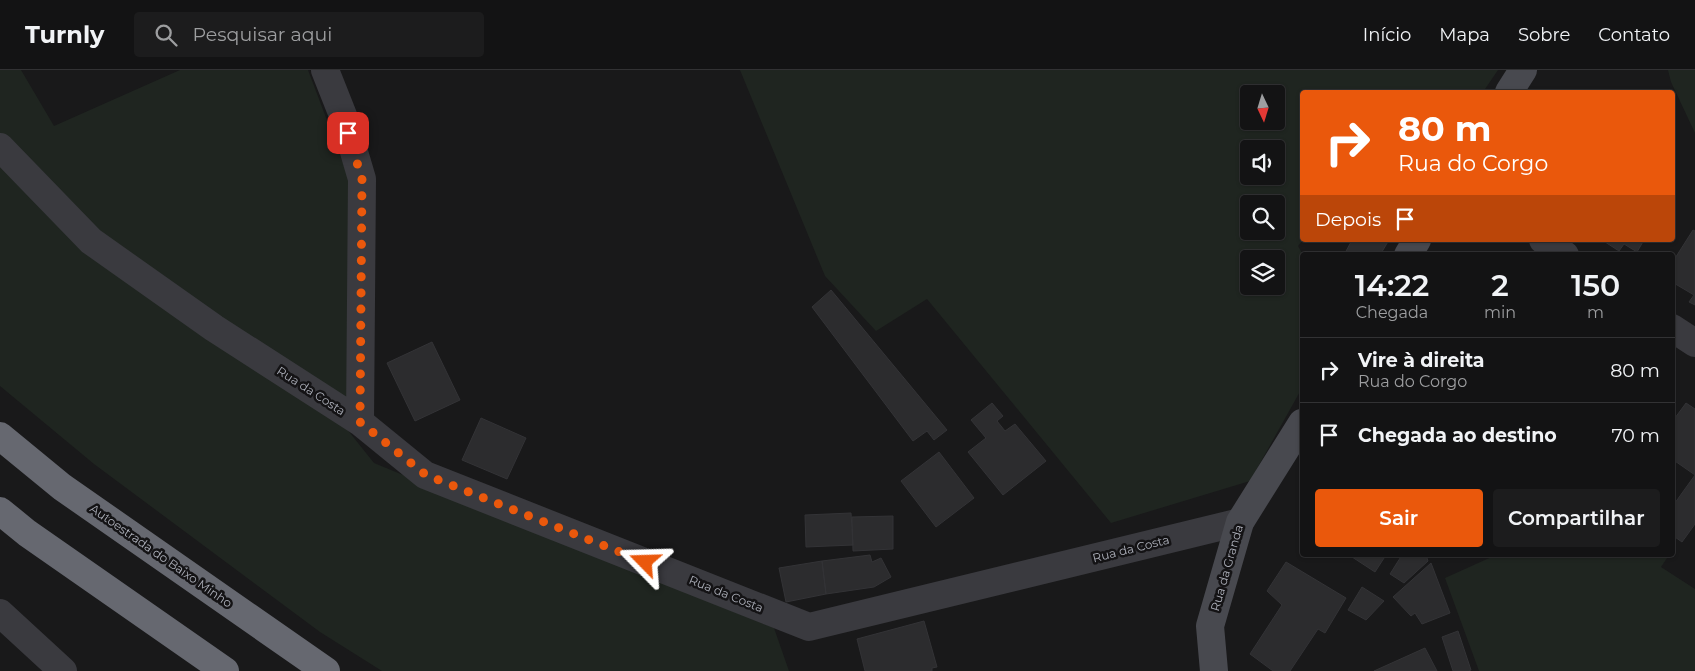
<!DOCTYPE html>
<html lang="pt">
<meta charset="utf-8">
<style>
body{margin:0;font-family:Montserrat,sans-serif;background:#1c1c1d;color:#f1f3f6;height:100vh;display:flex;flex-direction:column;font-size:19px;white-space:nowrap}
*{box-sizing:border-box;margin:0}
p{font-size:16px;color:#9d9ea0}
.icon{flex:none;width:28px;height:28px;fill:none;stroke:currentColor;stroke-width:2;stroke-linecap:round;stroke-linejoin:round}
.map{position:relative;flex:1;overflow:hidden}
.panel{position:absolute;left:1300px;top:182px;width:375px;height:305px;display:flex;flex-direction:column;background:#131314;border-radius:5px;box-shadow:0 1px 4px #0004,0 0 0 1px #323234}
.panel>*{flex:none}
.guide{position:absolute;left:1300px;top:20px;width:375px;height:152px;border-radius:5px;box-shadow:0 1px 4px #0004,0 0 0 1px #323234;background:#ea580c;color:#fff;overflow:hidden}
.needle{width:32px;rotate:176deg}
.buttons{position:absolute;left:1240px;top:15px;display:grid;gap:10px}
.buttons a{display:grid;place-items:center;width:45px;height:45px;border-radius:5px;background:#131314;box-shadow:0 1px 4px #0004,0 0 0 1px #323234;font-size:25px}
.pin{position:absolute;display:grid;place-items:center;width:42px;height:42px;color:#fff;margin:-21px;border-radius:10px;box-shadow:0 2px 8px #0006}
.me{position:absolute;width:55px;margin:-28px;rotate:292deg;stroke-linejoin:round;filter:drop-shadow(0 0 4px #0008)}
.turn{display:flex;align-items:center;gap:18px;height:105px;padding:0 15px;font-size:22px}
.turn .icon{width:65px;height:65px;stroke-width:2.5}
.turn b{display:block;font-size:35px;line-height:42px}
.then{display:flex;align-items:center;height:48px;padding:0 15px;background:#0003;gap:10px;font-size:19px}
.eta{display:flex;justify-content:space-evenly;align-items:center;height:85px;text-align:center}
.eta b{font-size:30px;font-weight:600;line-height:35px}
.cta{display:flex;gap:10px;margin-top:auto;padding:10px 15px}
.cta a{flex:1;height:58px;border-radius:5px;background:#ea580c;color:#fff;font-size:20px;font-weight:600;line-height:58px;text-align:center}
.cta a+a{background:#1c1c1d;color:#f1f3f6}
ul{padding:0;list-style:none}
li{display:flex;align-items:center;gap:15px;height:65px;padding:0 15px;border-top:1px solid #323234}
li div{flex:1}
li b{display:block;font-size:19px}
li em{font-style:normal}
header{display:flex;align-items:center;gap:30px;box-sizing:border-box;height:70px;padding:0 25px;background:#131314;border-bottom:1px solid #323234}
header strong{font-size:24px}
nav{display:flex;gap:28px;margin-inline-start:auto;font-size:18px}
.search{width:350px;height:45px;background:#1c1c1d;display:flex;align-items:center;gap:12px;box-sizing:border-box;padding:0 18px;border-radius:5px;color:#9d9ea0;font-size:19px}
.map>svg:first-child{display:block}
.green{fill:#1f2520;fill-rule:evenodd}
.building{fill:#2c2c2e;stroke:#333336}
.lines{fill:none;stroke-linecap:round;stroke-linejoin:round}
.street{stroke:#3a3a3f;stroke-width:28}
.secondary{stroke:#48494f;stroke-width:28}
.highway{stroke:#666870;stroke-width:28}
.route{stroke:#ea580c;stroke-width:9;stroke-dasharray:0 16.2}
.labels{text-anchor:middle;stroke-width:5;stroke-linejoin:round;paint-order:stroke}
.street-label{font-size:12px;fill:#acafb9;stroke:#141315}
</style>
<header>
<strong>Turnly</strong>
<div class="search"><svg class="icon" aria-label="search" viewBox="0 0 24 24"><circle cx="10" cy="10" r="6"/><path d="M15 15l6 6"/></svg>Pesquisar aqui</div>
<nav><a>Início</a><a>Mapa</a><a>Sobre</a><a>Contato</a></nav>
</header>
<div class="map">
<svg width="1695" height="601" viewBox="0 0 1695 601">
<rect width="100%" height="100%" fill="#19191a"/>
<path class="green" d="M0 0H21L54 56 180 0H308L348 106 351 289 346 358 374 393 774 558 789 601H382L320 562 94 394 0 316Z
M740 0H1498L1483 22H1302L1303 170 1298 176 1303 185 1302 318 1250 411 1111 453 927 229 876 261 825 206ZM1249 24H1276V51H1249ZM1249 79H1276V106H1249ZM1249 134H1276V161H1249ZM1249 189H1276V216H1249Z
M1668 0H1695V63L1671 12Z
M1496 485H1669L1661 497 1695 519V601H1479L1445 508Z"/>
<path class="building" d="M1693 160 1695 161V235L1689 232 1694 225 1672 212V193Z
M1352 170H1389L1380 185H1344Z
M1602 170H1644L1637 182 1624 174 1619 181Z
M831 220 947 360 934 370 927 361 913 371 812 237Z
M432 272 460 330 415 351 387 293Z
M992 333 1003 346 997 351 1005 361 1015 354 1046 391 1003 425 968 382 986 368 971 350Z
M1686 333 1695 339V454L1682 472 1672 465V437L1695 405 1672 389V352Z
M481 348 526 368 507 409 462 390Z
M939 382 974 428 936 457 901 411Z
M851 443 853 475 806 477 805 445Z
M893 446V479L853 481 852 447Z
M870 485 872 492 881 488 891 507 874 517 826 524 822 491Z
M1349 485H1386L1375 502Z
M1402 485H1426L1428 491 1404 513 1390 504Z
M822 491 826 524 786 532 779 498Z
M1286 492 1346 528 1325 563 1318 559 1290 601H1273L1250 584 1282 535 1267 521Z
M1431 493 1450 543 1422 554 1415 543 1411 546 1393 527Z
M1362 517 1384 531 1366 550 1348 540Z
M924 551 937 597 932 598V601H865L857 569Z
M1458 561 1471 600 1468 601H1453L1442 567Z
M1425 578 1437 601H1374Z"/>
<g class="lines">
<path class="street" d="M325 0 344 48 362 109 360 352
M0 77 91 171 214 258 360 352 425 405 809 557 1240 452
M1543 170 1565 185
M1672 258 1695 273
M0 543 63 601"/>
<path class="secondary" d="M1509 22 1523 0
M1408 185 1417 170
M1214 601 1210 556 1240 452 1302 353"/>
<path class="highway" d="M0 366 62 417 326 601
M0 441 27 463 225 601"/>
</g>
<g class="lines">
<path class="route" d="M348 63 362 109 360 352 426 405 645 492"/>
</g>
<g class="labels">
<g class="street-label">
<text transform="translate(311 321) rotate(33)" y="4">Rua da Costa</text>
<text transform="translate(1131 479) rotate(-14)" y="4">Rua da Costa</text>
<text transform="translate(161 486) rotate(35)" y="4">Autoestrada do Baixo Minho</text>
<text transform="translate(1227 498) rotate(-74)" y="4">Rua da Granda</text>
<text transform="translate(726 524) rotate(22)" y="4">Rua da Costa</text>
</g>
</g>
</svg>
<div class="buttons">
<a><svg class="needle" viewBox="-14 -14 28 28"><path d="M0-13l5 13h-10z" fill="#e53935"/><path d="M0 13l5-13h-10z" fill="#9d9ea0"/></svg></a>
<a><svg class="icon" aria-label="sound" viewBox="0 0 24 24"><path d="M4 9h4l5-4v14l-5-4H4zM17 9q2 3 0 6"/></svg></a>
<a><svg class="icon" aria-label="search" viewBox="0 0 24 24"><circle cx="10" cy="10" r="6"/><path d="M15 15l6 6"/></svg></a>
<a><svg class="icon" aria-label="layers" viewBox="0 0 24 24"><path d="M12 4l9 5-9 5-9-5zM3 14l9 5 9-5"/></svg></a>
</div>
<div class="pin" style="left:348px;top:63px;background:#d93025"><svg class="icon" aria-label="arrive" viewBox="0 0 24 24"><path d="M6 21V4h12l-3 4 3 4H6"/></svg></div>
<svg class="me" style="left:645px;top:492px" viewBox="-20 -20 40 40"><path d="M0-17L14 15 0 8-14 15z" fill="#ea580c" stroke="#fff" stroke-width="4"/></svg>
<div class="guide">
<div class="turn"><svg class="icon" aria-label="right" viewBox="0 0 24 24"><path d="M7 20v-9h11M14 6l5 5-5 5"/></svg><div><b>80 m</b>Rua do Corgo</div></div>
<div class="then">Depois<svg class="icon" aria-label="arrive" viewBox="0 0 24 24"><path d="M6 21V4h12l-3 4 3 4H6"/></svg></div>
</div>
<section class="panel">
<div class="eta">
<div><b>14:22</b><p>Chegada</p></div>
<div><b>2</b><p>min</p></div>
<div><b>150</b><p>m</p></div>
</div>
<ul>
<li><svg class="icon" aria-label="right" viewBox="0 0 24 24"><path d="M7 20v-9h11M14 6l5 5-5 5"/></svg><div><b>Vire à direita</b><p>Rua do Corgo</p></div><em>80 m</em></li>
<li><svg class="icon" aria-label="arrive" viewBox="0 0 24 24"><path d="M6 21V4h12l-3 4 3 4H6"/></svg><div><b>Chegada ao destino</b></div><em>70 m</em></li>
</ul>
<div class="cta"><a>Sair</a><a>Compartilhar</a></div>
</section>
</div>
